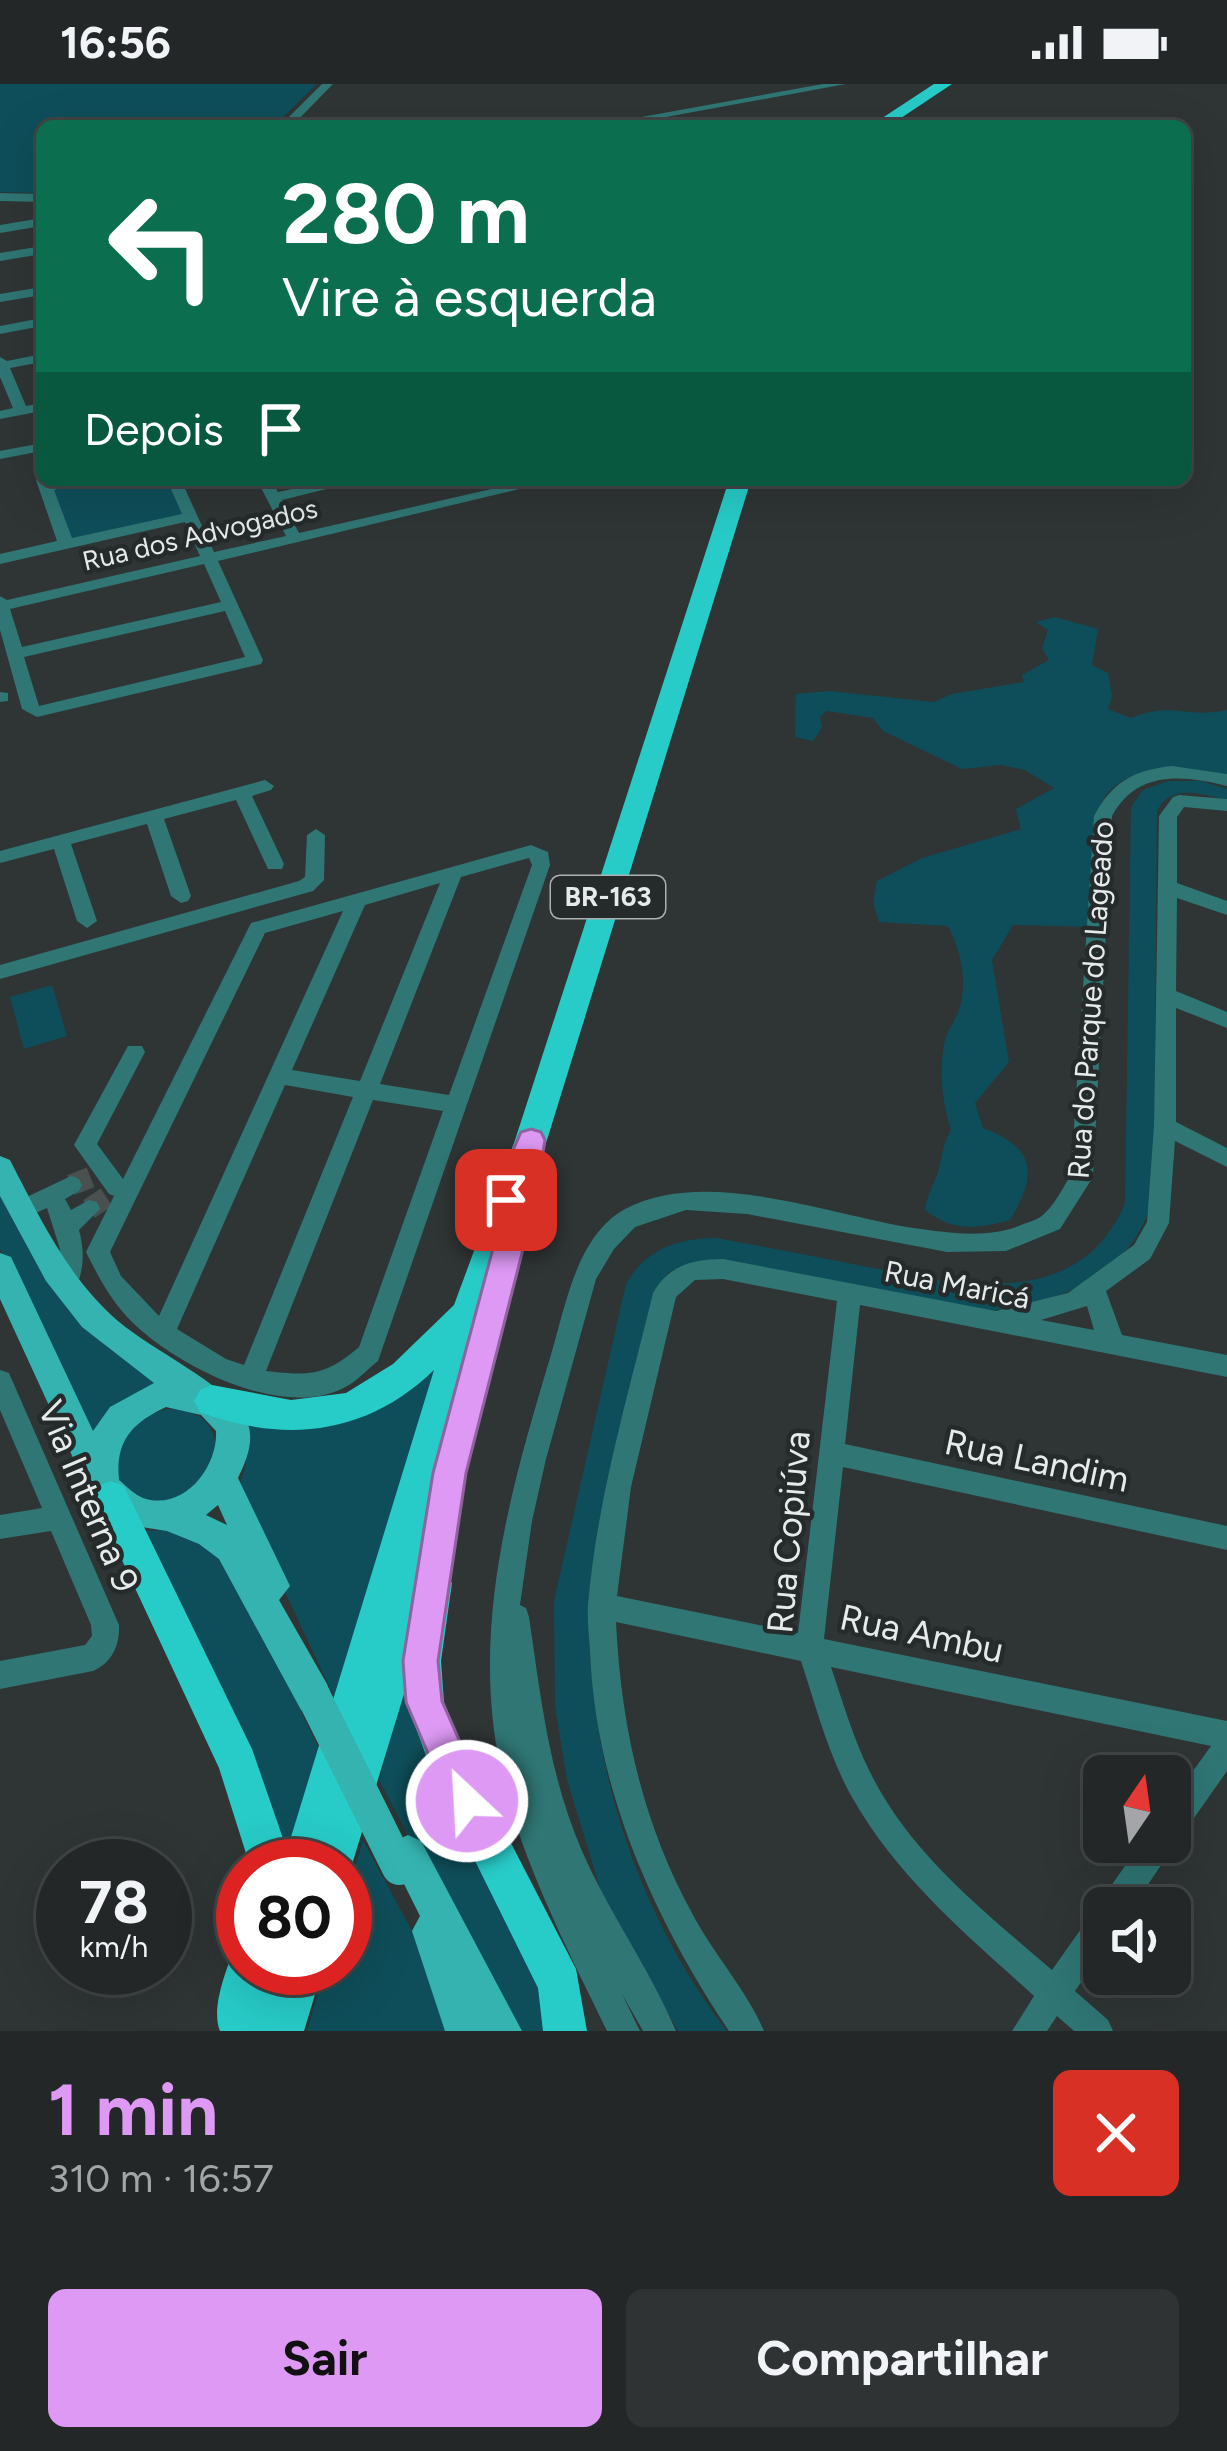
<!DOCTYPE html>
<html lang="pt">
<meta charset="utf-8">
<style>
body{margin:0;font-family:Figtree,sans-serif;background:#2f3334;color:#f1f3f6;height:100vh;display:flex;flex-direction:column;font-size:45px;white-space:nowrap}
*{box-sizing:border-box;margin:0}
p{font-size:39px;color:#a3a5a8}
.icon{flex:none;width:66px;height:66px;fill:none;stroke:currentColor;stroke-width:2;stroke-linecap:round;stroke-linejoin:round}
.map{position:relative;height:1947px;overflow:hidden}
.panel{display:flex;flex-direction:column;background:#232728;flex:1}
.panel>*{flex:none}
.top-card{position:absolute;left:36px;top:36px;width:1155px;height:366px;border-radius:18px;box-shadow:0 12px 48px #0002,0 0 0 3px #404445;background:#0b6e4f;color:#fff;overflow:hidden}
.needle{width:78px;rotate:13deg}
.controls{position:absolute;left:1083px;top:1671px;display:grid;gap:24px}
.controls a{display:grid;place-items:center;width:108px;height:108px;border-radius:18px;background:#232728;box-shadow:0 12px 48px #0002,0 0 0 3px #404445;font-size:60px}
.speed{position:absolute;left:36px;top:1755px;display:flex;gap:24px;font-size:60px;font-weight:700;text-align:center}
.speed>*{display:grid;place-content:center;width:156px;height:156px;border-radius:50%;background:#232728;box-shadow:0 12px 48px #0002,0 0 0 3px #404445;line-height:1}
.speed small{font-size:30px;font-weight:400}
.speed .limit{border:18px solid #d22;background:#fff;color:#111}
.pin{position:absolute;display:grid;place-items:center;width:102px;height:102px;color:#fff;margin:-51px;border-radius:24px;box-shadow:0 6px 18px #0006}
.me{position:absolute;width:132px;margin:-66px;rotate:335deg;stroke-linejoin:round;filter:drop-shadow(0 0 9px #0008)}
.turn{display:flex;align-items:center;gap:42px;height:252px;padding:0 48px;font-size:54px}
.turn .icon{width:156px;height:156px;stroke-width:2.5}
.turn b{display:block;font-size:84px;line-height:102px}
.then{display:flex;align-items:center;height:114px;padding:0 48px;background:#0003;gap:24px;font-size:45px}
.round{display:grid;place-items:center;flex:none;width:126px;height:126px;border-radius:18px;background:#2f3334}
.headline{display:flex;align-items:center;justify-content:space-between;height:204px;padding:0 48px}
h1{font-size:72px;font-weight:700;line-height:90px;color:#dd99f4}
.action{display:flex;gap:24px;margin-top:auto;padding:24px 48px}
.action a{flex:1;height:138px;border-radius:18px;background:#dd99f4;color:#111;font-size:48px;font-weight:700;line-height:138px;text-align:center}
.action a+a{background:#2f3334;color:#f1f3f6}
.status{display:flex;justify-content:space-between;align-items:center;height:84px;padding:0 60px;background:#232728;direction:ltr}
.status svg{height:33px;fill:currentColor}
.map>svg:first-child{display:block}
.green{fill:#0e4e5a}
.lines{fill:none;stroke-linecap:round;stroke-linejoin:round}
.minor-tunnel{stroke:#4a4f50;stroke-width:21;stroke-dasharray:21 10;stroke-linecap:butt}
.minor{fill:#2f7674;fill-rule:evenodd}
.major{fill:#35b3b0;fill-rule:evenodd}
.highway{fill:#27cbc8;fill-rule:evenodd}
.major-bridge{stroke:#35b3b0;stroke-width:34}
.route{fill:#dd99f4;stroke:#90639f;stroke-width:3}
.labels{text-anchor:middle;stroke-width:9;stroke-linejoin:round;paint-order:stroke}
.far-street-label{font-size:27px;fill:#e6eaea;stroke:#252a2b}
.shield{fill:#252a2b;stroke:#acb0b1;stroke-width:3}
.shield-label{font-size:27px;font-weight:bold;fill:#e6eaea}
.street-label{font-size:30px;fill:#e6eaea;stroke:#252a2b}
.near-street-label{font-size:36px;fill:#e6eaea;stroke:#252a2b}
</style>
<div class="status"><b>16:56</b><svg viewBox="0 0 49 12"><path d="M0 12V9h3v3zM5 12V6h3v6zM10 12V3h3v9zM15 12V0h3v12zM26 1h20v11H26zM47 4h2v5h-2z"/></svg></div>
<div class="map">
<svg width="1227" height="1947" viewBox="0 0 1227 1947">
<rect width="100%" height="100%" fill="#2f3435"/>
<path class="green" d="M0 0H317L274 42H42V109L0 108Z
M94 396H168L183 431 71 456 53 405Z
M1055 533 1098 545 1092 581 1108 589 1112 612 1108 625 1131 634C1175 617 1185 635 1227 626V691C1190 682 1119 677 1100 722 1088 749 1094 812 1092 843L1013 841 992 876 1009 978 975 1019 983 1044C1036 1064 1038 1090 1010 1136 976 1145 954 1148 925 1126 927 1109 935 1100 939 1085 943 1069 942 1061 951 1046 942 1017 939 990 944 961 946 947 955 938 959 926 968 897 961 868 948 842L879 838 873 818 877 797 922 774 1021 745 1016 725 1054 704 1025 686 1001 681 962 685 883 647 873 634 827 627 820 633 822 644 813 657 795 653 796 610 829 607 934 618 952 610 1024 598 1022 591 1049 576 1042 564 1048 546 1036 538Z
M1168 697H1201L1227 705V716C1202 710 1171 699 1157 727L1154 1110C1134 1194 1052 1224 974 1228L704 1176 669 1188 653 1210 589 1532C590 1682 636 1827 727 1947H678L601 1807 567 1696 555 1622 554 1517 626 1200C646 1165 678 1154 717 1154 765 1163 814 1172 863 1182 956 1199 1076 1231 1125 1120L1131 723 1143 706Z
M52 901 67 952 24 965 10 913Z
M0 1108C44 1197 78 1253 167 1303L96 1362 0 1165Z
M437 1280 335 1615 238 1407 246 1380 243 1339 262 1343Z
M174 1324C210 1331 216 1344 217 1380L175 1418 131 1414 113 1388C121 1352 134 1330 174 1324Z
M168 1446 182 1449 231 1481 322 1671 287 1782 138 1447Z
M408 1585 538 1876 551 1947H511L379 1696Z
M363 1756 425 1871 448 1947H307L325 1884H345V1817Z"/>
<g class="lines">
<path class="minor-tunnel" d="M71 1101 94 1092
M89 1125 107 1113"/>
<path class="minor" d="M322 0H333L292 42H280Z
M823 0H846L617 42H592Z
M0 109 42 110V118L0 117Z
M42 134V142L0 149V141Z
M42 162V170L0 177V169Z
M42 203V211L0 218V210Z
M42 234V242L0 250V242Z
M42 270V278L10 284 26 322 42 319V327L0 335V327L13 324 0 293V273L7 277Z
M42 359V367L0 375V367Z
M42 392V396H87L54 406 72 454 182 430 167 396H181L214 468 286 452 257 396H271L278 408 335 396H363L282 416 299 449 531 396H557L218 477 263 576 261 580 37 633 22 625 0 546V512L7 516 200 472 185 438 0 480V470L57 457 36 396ZM204 480 221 518 22 563 10 525ZM225 527 245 573 39 622 24 573Z
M0 608 8 609V617L0 618Z
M1172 682 1227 690V702C1183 691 1137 686 1112 732L1093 1093 1060 1145 1006 1167 947 1168 747 1130 686 1126 635 1143 614 1165 596 1195 546 1375 532 1437 520 1521 526 1524 529 1533C541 1614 549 1691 582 1767 609 1829 650 1885 676 1947H643L622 1910 640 1947H607C567 1864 521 1777 501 1686 470 1546 510 1407 550 1274 565 1225 576 1150 627 1124 707 1083 830 1131 914 1144 949 1149 988 1155 1021 1141 1029 1138 1040 1135 1045 1129 1056 1119 1063 1103 1071 1091L1094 732C1112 698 1134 686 1172 682Z
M265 696 274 702 271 706 252 712 284 780 282 785H268L236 716 164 735 191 812 188 817 181 819 171 812 147 740 71 760 97 837 87 844 77 837 54 765 0 779V767Z
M1179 711 1227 715V727L1184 723 1177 733V799L1227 817V831L1177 814 1176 907 1227 928V944L1176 924V1038L1227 1064V1083L1175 1057 1169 1139 1150 1175 1106 1207 1122 1251 1227 1271V1293L860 1221 845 1360 1227 1442V1466L843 1383 824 1555 1227 1637V1687L1180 1754 1174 1757 1170 1768 1132 1824H1104V1865L1075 1907 1108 1936 1113 1947H1074L1057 1932 1047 1947H1012L1034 1912C967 1851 899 1795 853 1715 829 1673 816 1623 801 1577L616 1538C621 1641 642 1738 692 1829 712 1868 748 1908 764 1947H729C653 1833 595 1705 590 1566 589 1552 587 1535 588 1521 597 1415 628 1312 653 1209 669 1181 693 1175 723 1175L996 1227 1068 1209 1134 1161 1147 1138 1154 1042 1159 732 1173 713ZM723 1195 837 1217 798 1549 617 1512 631 1403 676 1213 695 1196ZM1087 1222 1094 1246 1041 1236ZM831 1583 1211 1662 1170 1719V1758H1142L1103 1813 1100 1826 1093 1828 1052 1886C985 1828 910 1770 870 1688 853 1654 843 1618 831 1583Z
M316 745 325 751 324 796 313 807 0 895V881L299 797 305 793 307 751Z
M531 761 548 768 550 781 378 1277C369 1284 359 1295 349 1301 287 1339 178 1283 132 1238 111 1217 99 1194 86 1168L114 1112 109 1110 74 1061 128 962H142L145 968 97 1060 123 1095 251 839ZM529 774 532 781 449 1011 380 1000 461 793ZM440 799 360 997 292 986 365 821ZM343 827 159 1232 121 1192 110 1168 265 849ZM285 1001 353 1013 244 1281 226 1275 177 1245ZM373 1016 443 1027 359 1263C325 1292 310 1292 266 1287Z
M71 1092 79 1095 82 1101 79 1107 65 1115 71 1126 89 1116 97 1118 100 1125 79 1146C85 1168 84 1188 74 1208L66 1211 58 1208 54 1201 60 1165 47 1124 22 1135 14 1133 11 1126 14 1119Z
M0 1286 9 1289 119 1541C120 1561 112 1579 93 1587L0 1605V1577L85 1561 92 1552 91 1541 51 1447 0 1455V1431L42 1424 0 1326Z"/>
<path class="major" d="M0 1072 10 1076C40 1134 68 1194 118 1237 152 1266 223 1299 244 1332 257 1352 247 1375 238 1394L290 1502 279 1516 327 1600 332 1613 327 1626 314 1631 301 1626 219 1475 199 1460 167 1447 122 1440 92 1415 0 1215V1169L11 1173 93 1347 110 1323 154 1299 82 1243 46 1197 0 1112ZM166 1323 201 1331 216 1347C218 1383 184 1428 143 1414 135 1411 126 1402 119 1396 115 1357 132 1339 166 1323ZM218 1421 227 1441 206 1431Z
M408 1751 421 1757 522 1947H445L412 1847 420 1832 389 1770 395 1757Z"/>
<path class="highway" d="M934 0H952L889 42H870Z
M729 396H751L547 1056 501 1183 510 1186 515 1196 440 1484 452 1499 441 1577 444 1618 464 1668 576 1885 587 1947H543L538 1904 434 1694 404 1610 347 1797 345 1782H250L219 1684 93 1414 98 1402 111 1397 124 1402 252 1665 287 1766 434 1286C367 1351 285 1360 200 1328L194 1317 200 1306 212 1301 291 1316 346 1309 393 1280 454 1221 515 1056Z
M243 1865V1884H323L304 1947H220C211 1926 225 1889 233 1868Z"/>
<path class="major-bridge" d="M314 1613 399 1784"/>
</g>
<path class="route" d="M531 1045 541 1048 545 1056 535 1118 466 1389 438 1577 442 1617 486 1717 480 1730 467 1735 454 1730 406 1618 403 1577 433 1389 503 1127 491 1116 521 1048Z"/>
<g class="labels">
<g class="far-street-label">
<text transform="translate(200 451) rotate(-13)" y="9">Rua dos Advogados</text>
</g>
<rect class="shield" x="551" y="792" width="114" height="42" rx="9"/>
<g class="shield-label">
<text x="608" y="822">BR-163</text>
</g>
<g class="street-label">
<text transform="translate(1091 916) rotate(-86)" y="10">Rua do Parque do Lageado</text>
<text transform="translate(957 1201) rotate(11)" y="10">Rua Maricá</text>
</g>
<g class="near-street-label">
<text transform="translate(1037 1376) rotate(12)" y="13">Rua Landim</text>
<text transform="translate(89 1412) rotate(67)" y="13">Via Interna 9</text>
<text transform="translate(788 1448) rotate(-85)" y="13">Rua Copiúva</text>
<text transform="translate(922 1549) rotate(12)" y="13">Rua Ambu</text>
</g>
</g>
</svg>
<div class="controls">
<a><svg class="needle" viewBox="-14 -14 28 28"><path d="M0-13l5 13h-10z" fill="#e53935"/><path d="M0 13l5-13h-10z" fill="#a3a5a8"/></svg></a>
<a><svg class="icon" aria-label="sound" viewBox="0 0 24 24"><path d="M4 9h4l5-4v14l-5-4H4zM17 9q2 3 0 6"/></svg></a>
</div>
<div class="speed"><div>78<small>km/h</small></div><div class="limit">80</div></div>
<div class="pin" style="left:506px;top:1116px;background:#d93025"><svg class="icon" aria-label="arrive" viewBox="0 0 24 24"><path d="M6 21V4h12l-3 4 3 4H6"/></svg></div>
<svg class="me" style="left:467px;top:1717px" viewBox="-20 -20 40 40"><circle r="17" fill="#dd99f4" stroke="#fff" stroke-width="3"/><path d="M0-11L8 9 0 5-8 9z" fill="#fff"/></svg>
<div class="top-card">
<div class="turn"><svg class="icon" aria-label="left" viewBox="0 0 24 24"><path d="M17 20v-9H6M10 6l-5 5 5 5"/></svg><div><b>280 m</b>Vire à esquerda</div></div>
<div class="then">Depois<svg class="icon" aria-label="arrive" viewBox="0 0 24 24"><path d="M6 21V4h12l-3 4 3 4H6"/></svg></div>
</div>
</div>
<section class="panel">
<div class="headline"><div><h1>1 min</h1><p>310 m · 16:57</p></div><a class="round" style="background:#d93025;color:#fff"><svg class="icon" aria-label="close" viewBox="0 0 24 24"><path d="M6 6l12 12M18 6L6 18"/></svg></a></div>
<div class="action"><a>Sair</a><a>Compartilhar</a></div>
</section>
